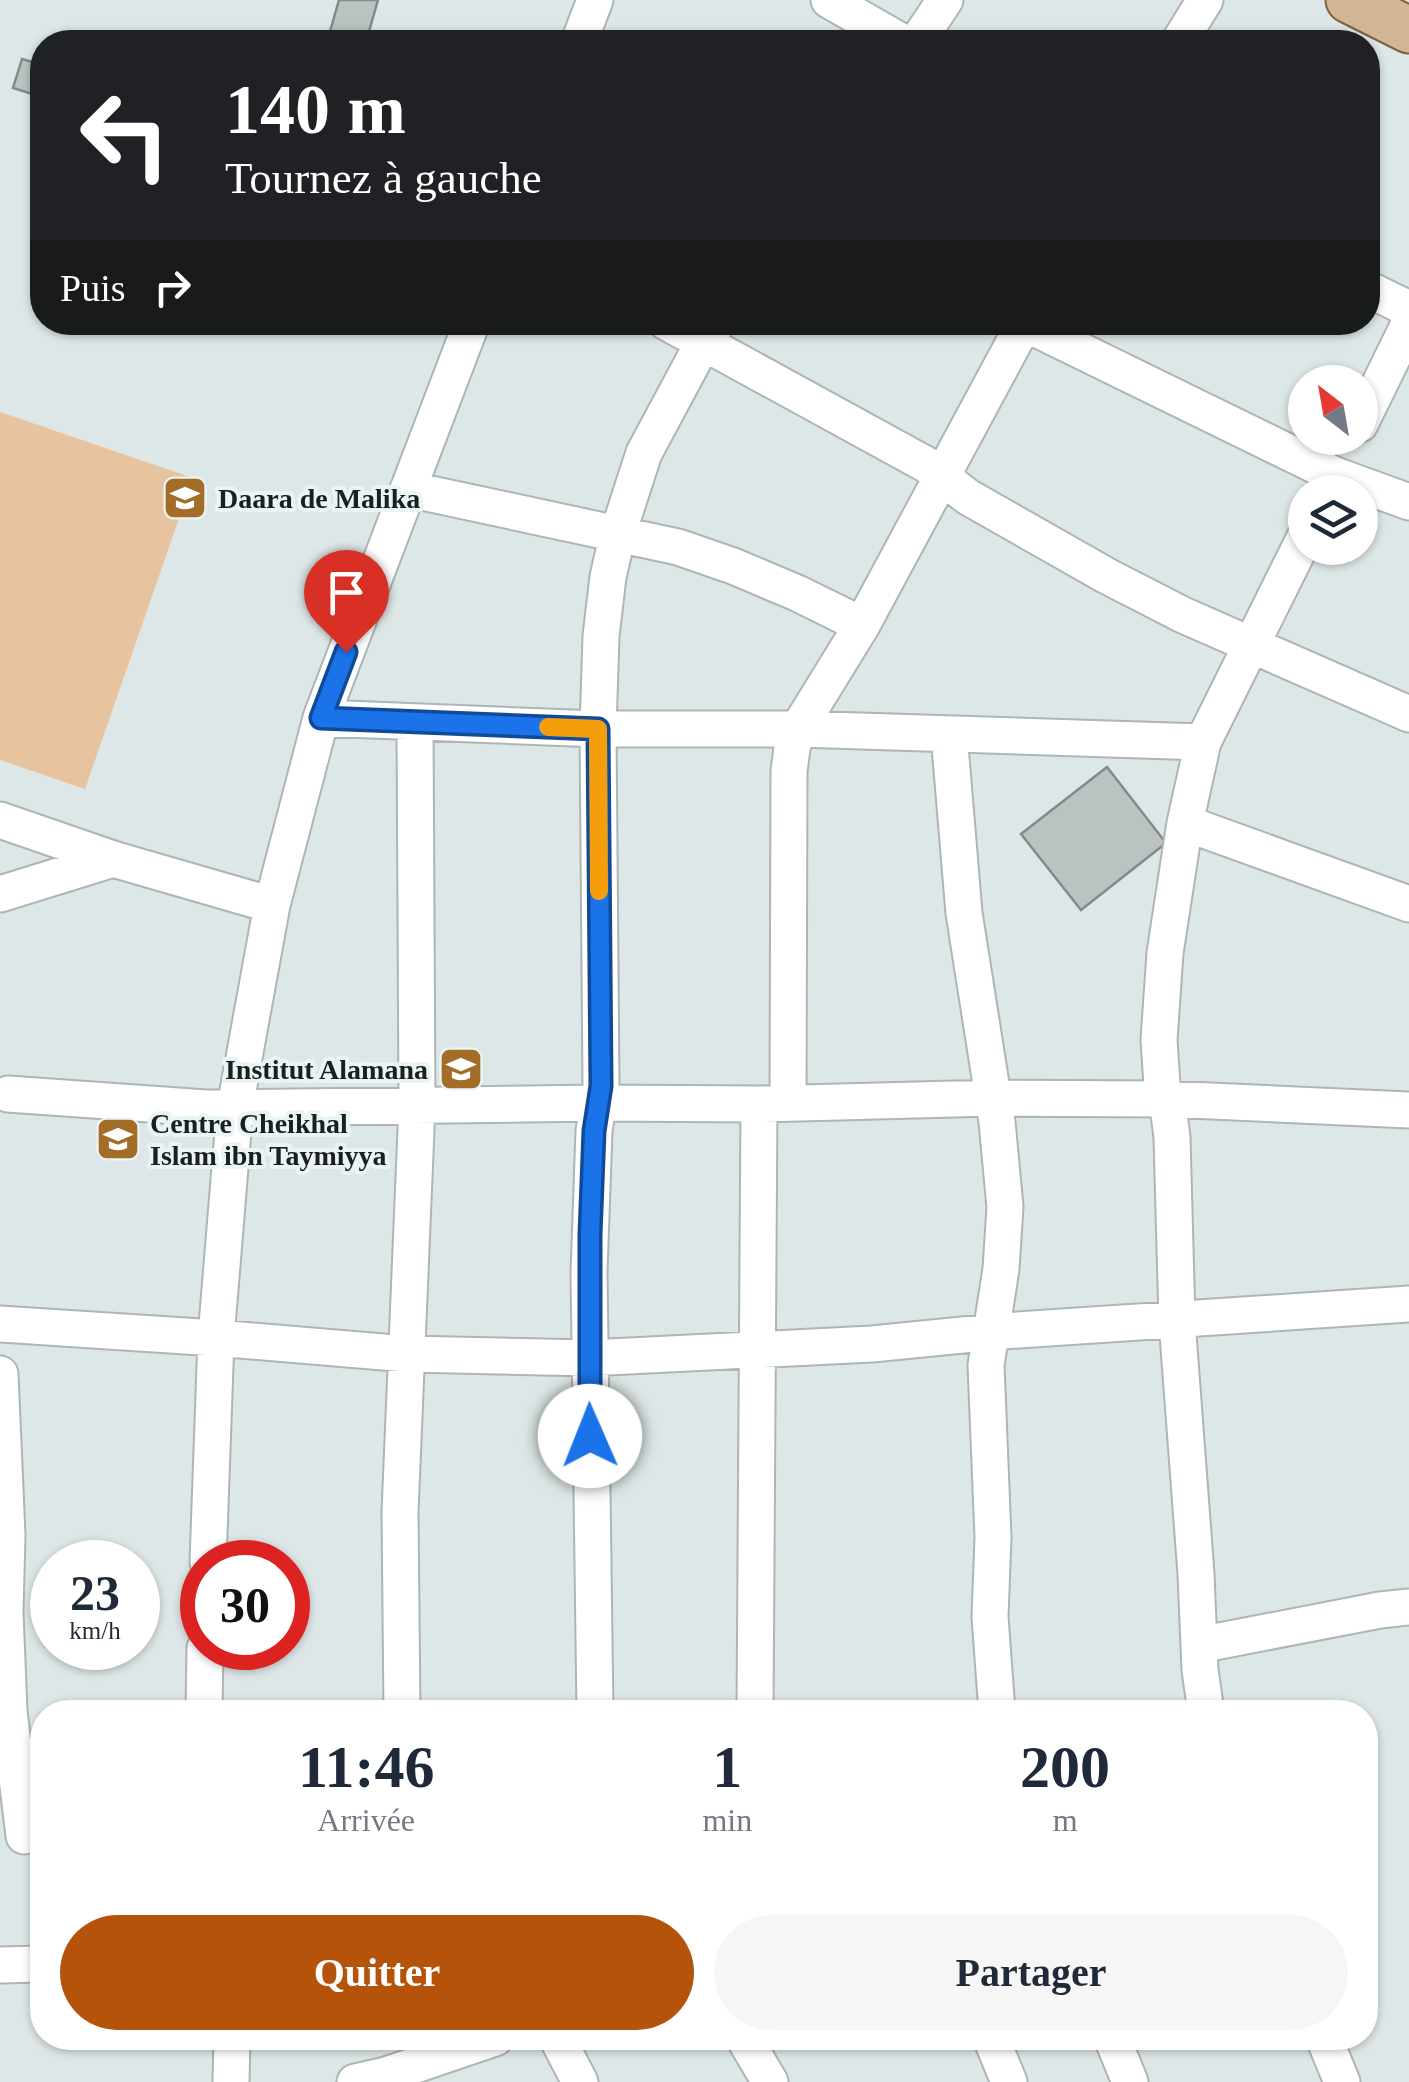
<!DOCTYPE html>
<html lang="fr">
<meta charset="utf-8">
<style>
body{margin:0;font-family:Georgia,serif;background:#f6f6f7;color:#1f2937;height:100vh;display:flex;flex-direction:column;font-size:38px;white-space:nowrap}
*{box-sizing:border-box;margin:0}
p{font-size:32px;color:#747a83}
.icon{flex:none;width:55px;height:55px;fill:none;stroke:currentColor;stroke-width:2;stroke-linecap:round;stroke-linejoin:round}
.map{position:relative;flex:1;overflow:hidden}
.side{position:absolute;left:30px;top:1700px;width:1348px;height:350px;display:flex;flex-direction:column;background:#fff;border-radius:40px;box-shadow:0 2px 8px #0004}
.side>*{flex:none}
.banner{position:absolute;left:30px;top:30px;width:1350px;height:305px;border-radius:40px;box-shadow:0 2px 8px #0004;background:#202124;color:#fff;overflow:hidden}
.needle{width:65px;rotate:329deg}
.buttons{position:absolute;left:1288px;top:365px;display:grid;gap:20px}
.buttons a{display:grid;place-items:center;width:90px;height:90px;border-radius:50%;background:#fff;box-shadow:0 2px 8px #0004;font-size:50px}
.speed{position:absolute;left:30px;top:1540px;display:flex;gap:20px;font-size:50px;font-weight:700;text-align:center}
.speed>*{display:grid;place-content:center;width:130px;height:130px;border-radius:50%;background:#fff;box-shadow:0 2px 8px #0004;line-height:1}
.speed small{font-size:25px;font-weight:400}
.speed .limit{border:15px solid #d22;background:#fff;color:#111}
.pin{position:absolute;display:grid;place-items:center;width:85px;height:85px;color:#fff;margin:-102px -42px;border-radius:50% 50% 50% 0;rotate:-45deg;box-shadow:0 0 10px #0007}
.pin .icon{rotate:45deg}
.me{position:absolute;width:110px;margin:-55px;rotate:359deg;stroke-linejoin:round;filter:drop-shadow(0 0 8px #0008)}
.turn{display:flex;align-items:center;gap:35px;height:210px;padding:0 30px;font-size:45px}
.turn .icon{width:130px;height:130px;stroke-width:2.5}
.turn b{display:block;font-size:70px;line-height:85px}
.then{display:flex;align-items:center;height:95px;padding:0 30px;background:#0003;gap:20px;font-size:38px}
.eta{display:flex;justify-content:space-evenly;align-items:center;height:170px;text-align:center}
.eta b{font-size:60px;font-weight:700;line-height:70px}
.cta{display:flex;gap:20px;margin-top:auto;padding:20px 30px}
.cta a{flex:1;height:115px;border-radius:60px;background:#b45309;color:#fff;font-size:40px;font-weight:700;line-height:115px;text-align:center}
.cta a+a{background:#f6f6f7;color:#1f2937}
.map>svg:first-child{display:block}
.green{fill:#e7c49f}
.building{fill:#bac2c2;stroke:#828a8a;stroke-width:2.5}
.lines{fill:none;stroke-linecap:round;stroke-linejoin:round}
.minor-casing{stroke:#adb5b5;stroke-width:39}
.major-casing{stroke:#7e613d;stroke-width:49}
.minor{stroke:#fff;stroke-width:35}
.major{stroke:#d1b594;stroke-width:45}
.route-casing{stroke:#114b97;stroke-width:25}
.route{stroke:#1a73e8;stroke-width:18}
.slow{stroke:#f59e0b;stroke-width:18}
.labels{text-anchor:middle;stroke-width:8;stroke-linejoin:round;paint-order:stroke}
.poi-label{font-size:28px;font-weight:bold;fill:#1c1f1f;stroke:#ebf4f4;text-anchor:start}
</style>
<div class="map">
<svg width="1409" height="2082" viewBox="0 0 1409 2082">
<rect width="100%" height="100%" fill="#dee7e7"/>
<path class="green" d="M0 412 193 478 85 789 0 760Z"/>
<path class="building" d="M339 0H378L366 42H327Z
M22 59 42 65V97L13 88Z
M1107 767 1166 843 1081 910 1021 834Z"/>
<g class="lines">
<defs>
<path id="minor" d="M829 0 902 42
M579 42 595 0
M917 42 945 0
M1179 42 1205 0
M1368 289 1409 309
M666 322 927 465 968 497 1107 576 1183 615 1409 714
M1022 322 1335 475 1409 502
M1360 424 1409 324
M408 489 678 547 733 566 797 593 862 625
M321 718 598 729H798L1203 742
M949 734 964 913 997 1122 1005 1207 1001 1269 986 1365 993 1537 990 1617 997 1712
M0 820 113 859 272 905
M1185 823 1409 904
M0 894 113 859
M8 1094 206 1108 599 1103 759 1104 993 1098 1167 1099 1409 1110
M788 1103 789 771 792 748 798 729 862 625 1025 322
M0 1324 216 1338 407 1354 589 1358 872 1344 1003 1331 1409 1304
M0 1374 7 1535 5 1612 9 1711 24 1836
M208 1562 216 1338 235 1107 272 905 321 718 472 322
M1199 1645 1380 1610 1409 1607
M204 1712 205 1648
M402 1712 400 1512 417 1106 415 722
M595 1712 589 1272 594 1131 601 1086 598 729 601 636 608 577 618 533 644 453 703 343 718 322
M755 1712 759 1104
M1206 1712 1200 1670 1196 1574 1177 1321 1172 1137 1167 1099 1162 1085 1159 1040 1165 953 1185 823 1203 742 1305 537
M0 1965 42 1964
M557 2038 580 2082
M744 2038 770 2082
M991 2038 1009 2082
M1112 2038 1130 2082
M1324 2038 1342 2082
M231 2082 232 2038
M355 2082 386 2075 495 2038"/>
<path id="major" d="M1349 0 1409 30"/>
</defs>
<use href="#minor" class="minor-casing"/>
<use href="#major" class="major-casing"/>
<use href="#minor" class="minor"/>
<use href="#major" class="major"/>
</g>
<g class="lines">
<defs>
<path id="route" d="M346 652 321 718 598 729 601 1086 594 1131 590 1234V1436"/>
</defs>
<use href="#route" class="route-casing"/>
<use href="#route" class="route"/>
<path class="slow" d="M548 727 598 729 599 891"/>
</g>
<defs>
<symbol id="school-square" viewBox="-11 -11 22 22"><rect x="-9" y="-9" width="18" height="18" rx="4" fill="#a36d28" stroke="#ebf4f4"/><path d="M0-5L7-2L0 1L-7-2ZM-4 1L0 2.5L4 1V4Q0 6-4 4Z" fill="#fff"/></symbol>
</defs>
<g fill-rule="evenodd">
<use href="#school-square" x="160" y="473" width="50" height="50"/>
<use href="#school-square" x="436" y="1044" width="50" height="50"/>
<use href="#school-square" x="93" y="1114" width="50" height="50"/>
</g>
<g class="labels">
<g class="poi-label">
<text x="218" y="508">Daara de Malika</text>
<text x="428" y="1079" text-anchor="end">Institut Alamana</text>
<text x="150" y="1133">Centre Cheikhal<tspan x="150" dy="32">Islam ibn Taymiyya</tspan></text>
</g>
</g>
</svg>
<div class="buttons">
<a><svg class="needle" viewBox="-14 -14 28 28"><path d="M0-13l5 13h-10z" fill="#e53935"/><path d="M0 13l5-13h-10z" fill="#747a83"/></svg></a>
<a><svg class="icon" aria-label="layers" viewBox="0 0 24 24"><path d="M12 4l9 5-9 5-9-5zM3 14l9 5 9-5"/></svg></a>
</div>
<div class="speed"><div>23<small>km/h</small></div><div class="limit">30</div></div>
<div class="pin" style="left:346px;top:652px;background:#d93025"><svg class="icon" aria-label="arrive" viewBox="0 0 24 24"><path d="M6 21V4h12l-3 4 3 4H6"/></svg></div>
<svg class="me" style="left:590px;top:1436px" viewBox="-20 -20 40 40"><circle r="19" fill="#fff"/><path d="M0-13L10 11 0 6-10 11z" fill="#1a73e8"/></svg>
<div class="banner">
<div class="turn"><svg class="icon" aria-label="left" viewBox="0 0 24 24"><path d="M17 20v-9H6M10 6l-5 5 5 5"/></svg><div><b>140 m</b>Tournez à gauche</div></div>
<div class="then">Puis<svg class="icon" aria-label="right" viewBox="0 0 24 24"><path d="M7 20v-9h11M14 6l5 5-5 5"/></svg></div>
</div>
<section class="side">
<div class="eta">
<div><b>11:46</b><p>Arrivée</p></div>
<div><b>1</b><p>min</p></div>
<div><b>200</b><p>m</p></div>
</div>
<div class="cta"><a>Quitter</a><a>Partager</a></div>
</section>
</div>
